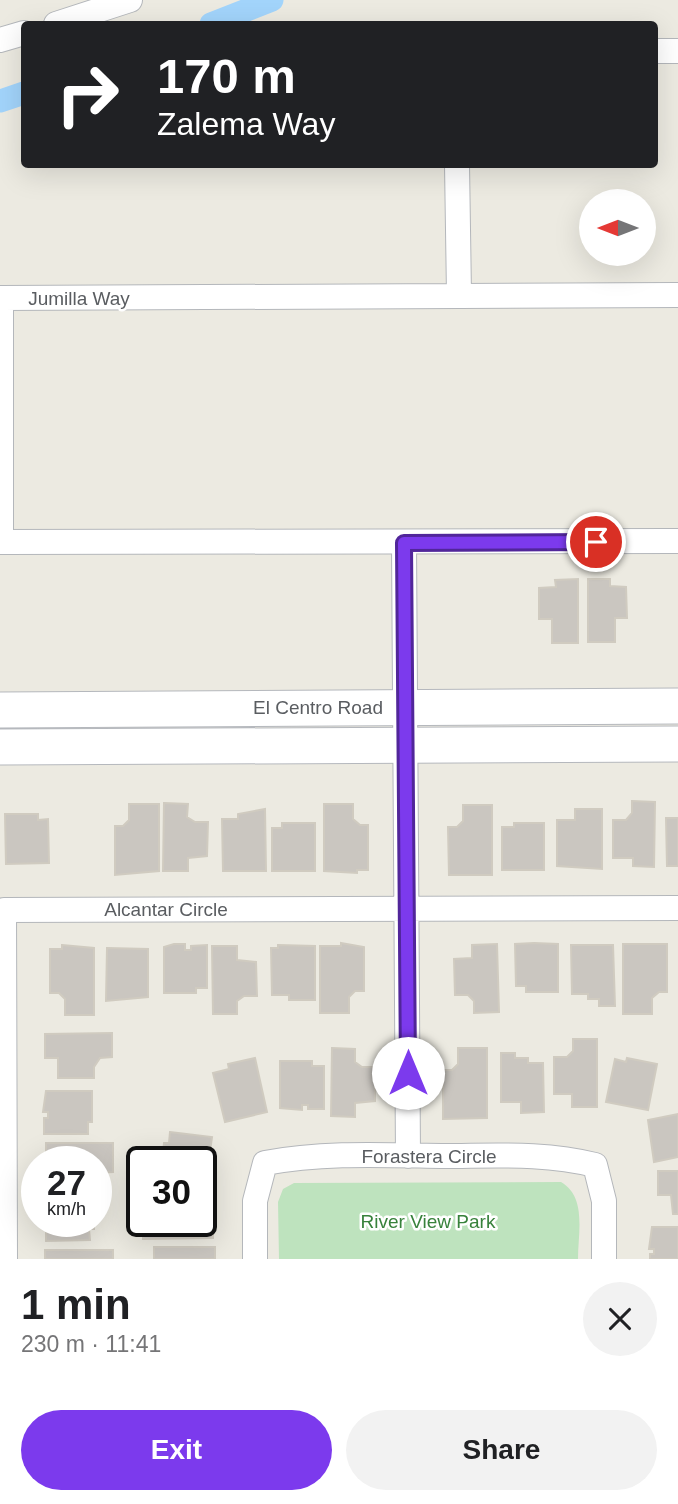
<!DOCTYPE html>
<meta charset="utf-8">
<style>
body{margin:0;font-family:Arial,sans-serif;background:#f2f2f2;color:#202124;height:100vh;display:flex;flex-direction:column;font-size:26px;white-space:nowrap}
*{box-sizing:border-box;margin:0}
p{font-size:23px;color:#757577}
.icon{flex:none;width:38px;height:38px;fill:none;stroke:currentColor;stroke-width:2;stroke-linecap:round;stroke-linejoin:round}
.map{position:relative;height:1259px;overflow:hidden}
.panel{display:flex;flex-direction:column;background:#fff;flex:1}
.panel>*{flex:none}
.hud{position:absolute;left:21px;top:21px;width:637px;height:147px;border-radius:7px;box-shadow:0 7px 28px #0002;background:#202124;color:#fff;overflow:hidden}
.needle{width:46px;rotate:270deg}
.fabs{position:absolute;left:579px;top:189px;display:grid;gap:14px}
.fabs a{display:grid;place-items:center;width:77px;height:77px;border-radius:50%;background:#fff;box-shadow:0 7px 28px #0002;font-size:35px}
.speed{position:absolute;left:21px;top:1146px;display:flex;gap:14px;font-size:35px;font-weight:700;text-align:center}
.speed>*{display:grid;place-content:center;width:91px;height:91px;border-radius:50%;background:#fff;box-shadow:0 7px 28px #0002;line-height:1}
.speed small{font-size:18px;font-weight:400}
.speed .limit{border:4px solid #111;border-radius:10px;background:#fff;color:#111}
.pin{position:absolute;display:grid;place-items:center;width:60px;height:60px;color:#fff;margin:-30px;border:4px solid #fff;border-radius:50%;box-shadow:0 2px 7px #0007}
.me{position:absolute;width:77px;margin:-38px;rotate:0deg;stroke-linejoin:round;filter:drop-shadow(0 0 5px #0008)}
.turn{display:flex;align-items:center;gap:24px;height:147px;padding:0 21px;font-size:32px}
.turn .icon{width:91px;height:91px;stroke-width:2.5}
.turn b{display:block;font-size:49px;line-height:60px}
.round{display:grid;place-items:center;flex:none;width:74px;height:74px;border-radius:37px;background:#f2f2f2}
.headline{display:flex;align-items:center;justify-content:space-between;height:119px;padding:0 21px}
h1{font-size:42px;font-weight:600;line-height:52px}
.action{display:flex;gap:14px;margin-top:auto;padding:14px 21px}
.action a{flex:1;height:80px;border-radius:42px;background:#7c3aed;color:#fff;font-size:28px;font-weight:600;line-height:80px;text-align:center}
.action a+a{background:#f2f2f2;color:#202124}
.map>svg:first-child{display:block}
.green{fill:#bee3be}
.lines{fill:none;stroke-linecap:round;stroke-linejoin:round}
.canal{stroke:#a2d4fb;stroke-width:23}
.building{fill:#cac6c0;stroke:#d0cbc0;stroke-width:2}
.minor-casing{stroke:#b4b7bb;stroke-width:26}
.secondary-casing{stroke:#b5b8bd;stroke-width:37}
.minor{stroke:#fff;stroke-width:24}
.secondary{stroke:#fff;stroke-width:35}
.route-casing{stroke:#51269a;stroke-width:18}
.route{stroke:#7c3aed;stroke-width:12}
.labels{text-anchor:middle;stroke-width:5;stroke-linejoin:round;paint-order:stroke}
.street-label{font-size:19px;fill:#5a5d61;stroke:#fff}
.park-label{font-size:19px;fill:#38823c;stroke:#fff}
</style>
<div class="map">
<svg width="678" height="1259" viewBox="0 0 678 1259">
<rect width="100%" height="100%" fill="#eceae1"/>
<path class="green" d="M561 1182C587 1197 578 1233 578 1259H279L278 1202 283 1189 294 1183Z"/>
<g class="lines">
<path class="canal" d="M211 24 272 0
M0 101 24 93"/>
</g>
<path class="building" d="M578 579V643H552V619H539V588L556 587 555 580Z
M588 579H610V586L626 587 627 618H615V642H588Z
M632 801 655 802 654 867 633 866V858H613V820H626L632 813Z
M164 803 188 804 187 817 195 822H208L207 856 188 858V871H163Z
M129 804H159V871L115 875V826H123L129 820Z
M324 804H353V819L360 825H368V870H357V873L324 871Z
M463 805H492V875H449L448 827H457L463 821Z
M265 809 266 871H223L222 819H238V814Z
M575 809H602V869L557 866V820H575Z
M5 814H38V820L48 819 49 863 6 864Z
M666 818H678V866H667Z
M282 823H315V871H272V828H282Z
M514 823H544V870H502V827H514Z
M341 943 364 947V991H355L349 997V1013H320V946H341Z
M534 943 558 944V992H526V986H516L515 944Z
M174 944H185V950H191V946L207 945V988H196V993H164V947Z
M497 944 499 1012 474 1013V1001L468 995H455L454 959 472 958V945Z
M623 944H667V992H659L652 998V1014H623Z
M62 945 94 948V1015H65V999L59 993H50V949H62Z
M278 945 315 946V1000H289V995H272L271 948H278Z
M571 945H613L615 1006H599V999H588V994H572Z
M212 946H237V960L256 962 257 996H244L237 1001V1014H213Z
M107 948 148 949V997L106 1001Z
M112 1033V1057L100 1058 94 1067V1078H58V1058H45V1034Z
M573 1039H597V1107H572V1094H554V1057H567L573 1051Z
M332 1048 355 1049V1062L362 1067H375V1101L355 1103V1117L331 1116Z
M458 1048H487V1118L443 1119V1070H452L458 1064Z
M501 1053H515V1058H528V1063H543L544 1112 521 1113V1102H501Z
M255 1058 267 1112 225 1122 213 1073 229 1069 228 1064Z
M627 1058 657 1064 648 1110 606 1102 615 1059 626 1062Z
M280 1061H312V1066H324V1109H308V1105H302V1110L280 1108Z
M46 1091H92V1122H88V1134H44V1118H48V1112H43Z
M678 1114V1157L654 1162 648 1120Z
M170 1132 212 1137 206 1180 201 1179V1162H162L164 1143H169Z
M46 1143H113V1172L96 1173V1162H46Z
M658 1171H678V1214H673L671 1195H658Z
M212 1194 213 1238 143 1239V1222H201V1195Z
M49 1222H94V1229H89L90 1240 46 1241V1225H49Z
M652 1227H678V1259H650V1254H654V1249H649Z
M154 1247H215V1259H154Z
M45 1250H113V1259H45Z"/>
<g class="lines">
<defs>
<path id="minor" d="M56 24 130 0
M0 40 24 33
M654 51H678
M457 164 459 295
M678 295 1 298V542L678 541
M404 543 408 1156
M5 1259 4 910 678 908
M255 1259V1201L265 1163C323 1152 383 1155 441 1156 493 1156 544 1152 595 1165L604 1201V1259"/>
<path id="secondary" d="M0 710 678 706
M0 747 678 744"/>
</defs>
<use href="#minor" class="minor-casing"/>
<use href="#secondary" class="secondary-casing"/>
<use href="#minor" class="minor"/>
<use href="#secondary" class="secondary"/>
</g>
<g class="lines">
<defs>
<path id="route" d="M408 1073 404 543 596 542"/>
</defs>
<use href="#route" class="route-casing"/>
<use href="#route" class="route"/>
</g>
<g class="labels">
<g class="street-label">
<text x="79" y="305">Jumilla Way</text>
<text x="318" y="714">El Centro Road</text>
<text x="166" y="916">Alcantar Circle</text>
<text x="429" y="1163">Forastera Circle</text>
</g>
<g class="park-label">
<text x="428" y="1228">River View Park</text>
</g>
</g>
</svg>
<div class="fabs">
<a><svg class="needle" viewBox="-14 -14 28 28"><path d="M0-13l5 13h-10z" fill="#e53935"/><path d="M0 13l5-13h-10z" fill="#757577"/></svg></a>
</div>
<div class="speed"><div>27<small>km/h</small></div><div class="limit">30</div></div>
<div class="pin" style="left:596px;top:542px;background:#d93025"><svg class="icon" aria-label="arrive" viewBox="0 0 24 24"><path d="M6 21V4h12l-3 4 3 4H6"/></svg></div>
<svg class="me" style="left:408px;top:1073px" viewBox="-20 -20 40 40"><circle r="19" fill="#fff"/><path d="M0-13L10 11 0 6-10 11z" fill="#7c3aed"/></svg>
<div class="hud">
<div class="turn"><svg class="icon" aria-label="right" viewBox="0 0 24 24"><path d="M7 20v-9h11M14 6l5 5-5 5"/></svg><div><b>170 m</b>Zalema Way</div></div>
</div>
</div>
<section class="panel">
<div class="headline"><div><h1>1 min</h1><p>230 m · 11:41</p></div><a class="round"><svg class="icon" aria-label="close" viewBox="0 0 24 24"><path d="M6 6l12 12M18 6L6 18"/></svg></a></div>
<div class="action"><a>Exit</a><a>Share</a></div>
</section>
